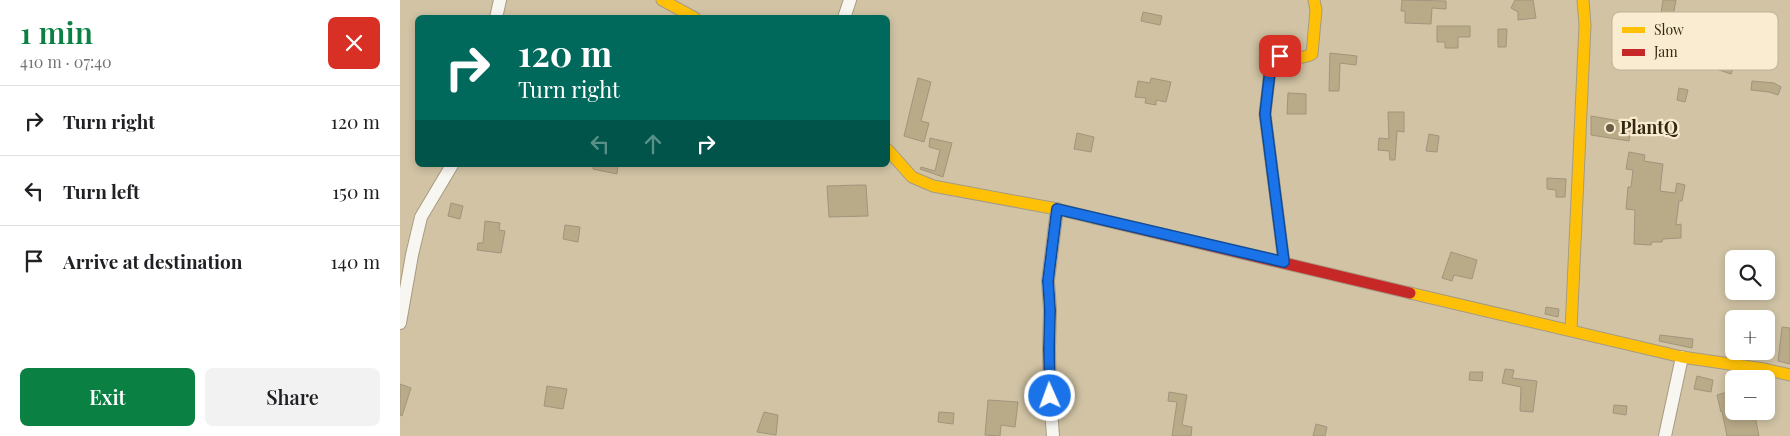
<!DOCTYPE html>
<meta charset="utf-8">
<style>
body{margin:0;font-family:"Playfair Display",serif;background:#f2f2f2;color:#202124;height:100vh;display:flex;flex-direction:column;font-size:19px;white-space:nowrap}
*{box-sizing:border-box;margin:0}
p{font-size:16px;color:#757577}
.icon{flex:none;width:28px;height:28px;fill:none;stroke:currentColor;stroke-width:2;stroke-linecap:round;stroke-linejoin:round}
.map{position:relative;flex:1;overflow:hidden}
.details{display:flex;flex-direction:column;background:#fff;width:400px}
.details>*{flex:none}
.guide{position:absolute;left:15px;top:15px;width:475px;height:152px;border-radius:8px;box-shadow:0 2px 8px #0003;background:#00695c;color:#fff;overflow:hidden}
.fabs{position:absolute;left:1325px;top:250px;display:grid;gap:10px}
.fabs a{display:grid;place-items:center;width:50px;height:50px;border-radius:8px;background:#fff;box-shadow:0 2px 8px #0003;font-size:25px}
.pin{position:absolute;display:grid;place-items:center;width:42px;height:42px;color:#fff;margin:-21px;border-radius:10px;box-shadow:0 2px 8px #0006}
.me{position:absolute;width:55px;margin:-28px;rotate:358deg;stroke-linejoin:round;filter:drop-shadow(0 0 4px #0008)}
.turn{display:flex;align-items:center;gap:18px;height:105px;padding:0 20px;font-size:22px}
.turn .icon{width:65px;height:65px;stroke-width:2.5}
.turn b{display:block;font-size:35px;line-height:42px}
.lanes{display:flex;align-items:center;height:48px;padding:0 20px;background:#0003;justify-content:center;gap:25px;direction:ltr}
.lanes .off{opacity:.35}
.round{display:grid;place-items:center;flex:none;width:52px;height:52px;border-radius:8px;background:#f2f2f2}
.head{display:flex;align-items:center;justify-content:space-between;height:85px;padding:0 20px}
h1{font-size:30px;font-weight:600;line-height:38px;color:#0b8043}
.cta{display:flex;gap:10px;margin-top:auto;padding:10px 20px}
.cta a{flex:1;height:58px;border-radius:8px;background:#0b8043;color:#fff;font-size:20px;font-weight:600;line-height:58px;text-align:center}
.cta a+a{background:#f2f2f2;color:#202124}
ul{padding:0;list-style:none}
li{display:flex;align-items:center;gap:15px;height:70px;padding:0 20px;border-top:1px solid #e0e0e0}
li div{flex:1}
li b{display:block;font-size:19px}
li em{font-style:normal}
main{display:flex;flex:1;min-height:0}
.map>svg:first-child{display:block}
.building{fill:#b9aa88;stroke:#a0957d}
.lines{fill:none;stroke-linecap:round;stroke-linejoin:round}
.street-casing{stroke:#a69b82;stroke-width:14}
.slow-casing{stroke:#a69b82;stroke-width:13}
.jam-casing{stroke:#a69b82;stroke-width:13}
.street{stroke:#f8f6f1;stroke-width:12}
.slow{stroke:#ffc107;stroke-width:11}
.jam{stroke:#c62828;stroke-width:11}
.route-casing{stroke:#114b97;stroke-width:12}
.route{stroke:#1a73e8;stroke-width:9}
.poi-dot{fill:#6a5f46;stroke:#f9ecd0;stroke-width:2}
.labels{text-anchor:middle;stroke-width:4.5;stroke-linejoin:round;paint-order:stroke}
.poi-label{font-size:18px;font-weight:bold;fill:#332913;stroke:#f9ecd0;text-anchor:start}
.key{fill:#f9ecd0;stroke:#beb297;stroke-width:1}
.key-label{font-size:14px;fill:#332913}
</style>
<main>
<section class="details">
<div class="head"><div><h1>1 min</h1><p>410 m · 07:40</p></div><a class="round" style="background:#d93025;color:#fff"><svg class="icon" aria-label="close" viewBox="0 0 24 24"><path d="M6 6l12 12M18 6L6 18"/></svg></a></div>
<ul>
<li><svg class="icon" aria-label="right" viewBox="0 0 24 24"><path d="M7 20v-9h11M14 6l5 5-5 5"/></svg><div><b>Turn right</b></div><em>120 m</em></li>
<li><svg class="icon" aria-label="left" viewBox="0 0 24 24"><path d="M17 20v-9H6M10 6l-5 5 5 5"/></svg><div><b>Turn left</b></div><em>150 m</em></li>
<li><svg class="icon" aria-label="arrive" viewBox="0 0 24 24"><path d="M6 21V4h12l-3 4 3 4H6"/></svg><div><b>Arrive at destination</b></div><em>140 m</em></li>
</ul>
<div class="cta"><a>Exit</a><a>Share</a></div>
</section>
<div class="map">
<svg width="1390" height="436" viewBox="0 0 1390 436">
<rect width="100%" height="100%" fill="#d1c3a4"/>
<path class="building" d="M1002 0 1046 1V9L1032 8 1031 24 1005 23V11H1001Z
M1115 0H1133L1136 18 1118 20V12L1111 8Z
M1263 0H1276L1272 22 1260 19Z
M743 12 762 16 760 25 741 21Z
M1037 26H1070V37H1058V48H1045V42H1037Z
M1098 29H1107L1106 47H1098Z
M930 53 957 56 956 65 940 63 939 91H929Z
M1322 62 1334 66 1331 74 1319 70Z
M518 78 531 82 521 121 529 123 524 142 504 136Z
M751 78 771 82 766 102 756 100V105L745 103 746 98 735 97 738 81 750 83Z
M1352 81 1374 83 1381 87 1378 95 1369 92 1351 90Z
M1279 88 1288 90 1285 102 1277 100Z
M888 93 906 94V114H887Z
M988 112H1004V132L997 131 995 160H990L989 151 978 150 979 138 989 139Z
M1191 116 1232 123 1229 141 1191 135Z
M677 133 694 137 691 152 674 149Z
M1029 134 1039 136 1037 152 1026 151Z
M530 138 552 143 543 177 520 169 521 167 535 171 540 150 529 147Z
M1229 152 1245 155 1244 161 1263 164 1260 191 1275 193 1277 183 1285 185 1282 201H1279L1276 225 1281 224V238L1263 239 1262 242H1252L1251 245 1234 244 1235 210 1226 209 1228 187H1231L1233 170 1226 169Z
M193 165H218L217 174 193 169Z
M1147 178 1166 179 1165 197H1156V190L1147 189Z
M459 185H466L468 216 429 217 427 186Z
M51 203 63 206 60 219 48 216Z
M85 221 100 223 99 230 105 231 101 253 77 250 78 243H83Z
M165 225 180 227 178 242 163 239Z
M1051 252 1077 260 1072 279 1054 275 1052 281 1042 278Z
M1146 307 1159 309 1158 317 1145 314Z
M1382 327 1390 328V364L1378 361Z
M1260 335 1293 339 1292 348 1259 341Z
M1105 369 1114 370 1112 378 1137 381 1133 412 1120 411 1121 387 1102 383Z
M1070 372H1083L1082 381 1069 380Z
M1297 376 1313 380 1311 392 1294 389Z
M0 384 11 388 2 416 0 415Z
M147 386 167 389 163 409 144 406Z
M1331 391 1334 404V416L1354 411 1359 436H1327L1322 411 1321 412 1317 395Z
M769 392 787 395 782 425 792 427 791 436H772L777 402 768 401Z
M588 400 618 402 615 427 601 425 600 436 585 435Z
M1214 405 1227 406 1226 415 1213 413Z
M364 412 378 415 376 435 357 432Z
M539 412 554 413 553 424 538 422Z
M916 424 927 427 925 436H913Z"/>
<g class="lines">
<defs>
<path id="street" d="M96 18 100 0
M444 18 450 0
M0 323 12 255 21 217 52 165
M653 436 650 396 649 349 650 310 648 281 657 209
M1265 436 1282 357"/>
<path id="slow" d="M262 0 295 18
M488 150 512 177 533 186 657 209 694 218
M884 262 865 114 871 62C884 52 899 62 912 54L916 10 914 0
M1010 293 1282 357 1364 369 1390 375
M1171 330 1185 25 1183 0"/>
<path id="jam" d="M694 218 1010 293"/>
</defs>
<use href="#street" class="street-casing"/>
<use href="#slow" class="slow-casing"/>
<use href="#jam" class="jam-casing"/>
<use href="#street" class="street"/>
<use href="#slow" class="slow"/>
<use href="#jam" class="jam"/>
</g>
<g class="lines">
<defs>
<path id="route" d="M650 396 649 349 650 310 648 281 657 209 884 262 865 114 871 62 874 58 880 56"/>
</defs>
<use href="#route" class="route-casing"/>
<use href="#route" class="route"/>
</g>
<circle class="poi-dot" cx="1210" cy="128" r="5"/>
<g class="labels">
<g class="poi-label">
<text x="1220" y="134">PlantQ</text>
</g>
</g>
<rect x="1212" y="12" width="166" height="58" rx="8" class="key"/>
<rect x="1222" y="27" width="23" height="6" fill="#ffc107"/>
<rect x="1222" y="49" width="23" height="7" fill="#c62828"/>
<g class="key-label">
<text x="1254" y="35">Slow</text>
<text x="1254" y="57">Jam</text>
</g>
</svg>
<div class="fabs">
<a><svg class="icon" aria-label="search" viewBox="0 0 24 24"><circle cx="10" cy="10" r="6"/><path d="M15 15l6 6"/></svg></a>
<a>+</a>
<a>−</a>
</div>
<div class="pin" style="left:880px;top:56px;background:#d93025"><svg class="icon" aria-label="arrive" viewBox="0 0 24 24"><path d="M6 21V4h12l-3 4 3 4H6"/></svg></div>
<svg class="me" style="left:650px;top:396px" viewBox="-20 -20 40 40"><circle r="17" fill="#1a73e8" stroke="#fff" stroke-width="3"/><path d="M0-11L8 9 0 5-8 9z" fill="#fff"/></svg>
<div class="guide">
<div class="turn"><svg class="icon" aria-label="right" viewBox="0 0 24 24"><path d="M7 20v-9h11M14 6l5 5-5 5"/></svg><div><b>120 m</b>Turn right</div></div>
<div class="lanes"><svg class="icon off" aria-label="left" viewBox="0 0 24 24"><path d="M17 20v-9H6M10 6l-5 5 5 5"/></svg><svg class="icon off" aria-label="ahead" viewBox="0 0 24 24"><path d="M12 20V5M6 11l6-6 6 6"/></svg><svg class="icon" aria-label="right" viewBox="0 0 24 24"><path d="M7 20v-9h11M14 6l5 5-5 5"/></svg></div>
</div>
</div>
</main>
